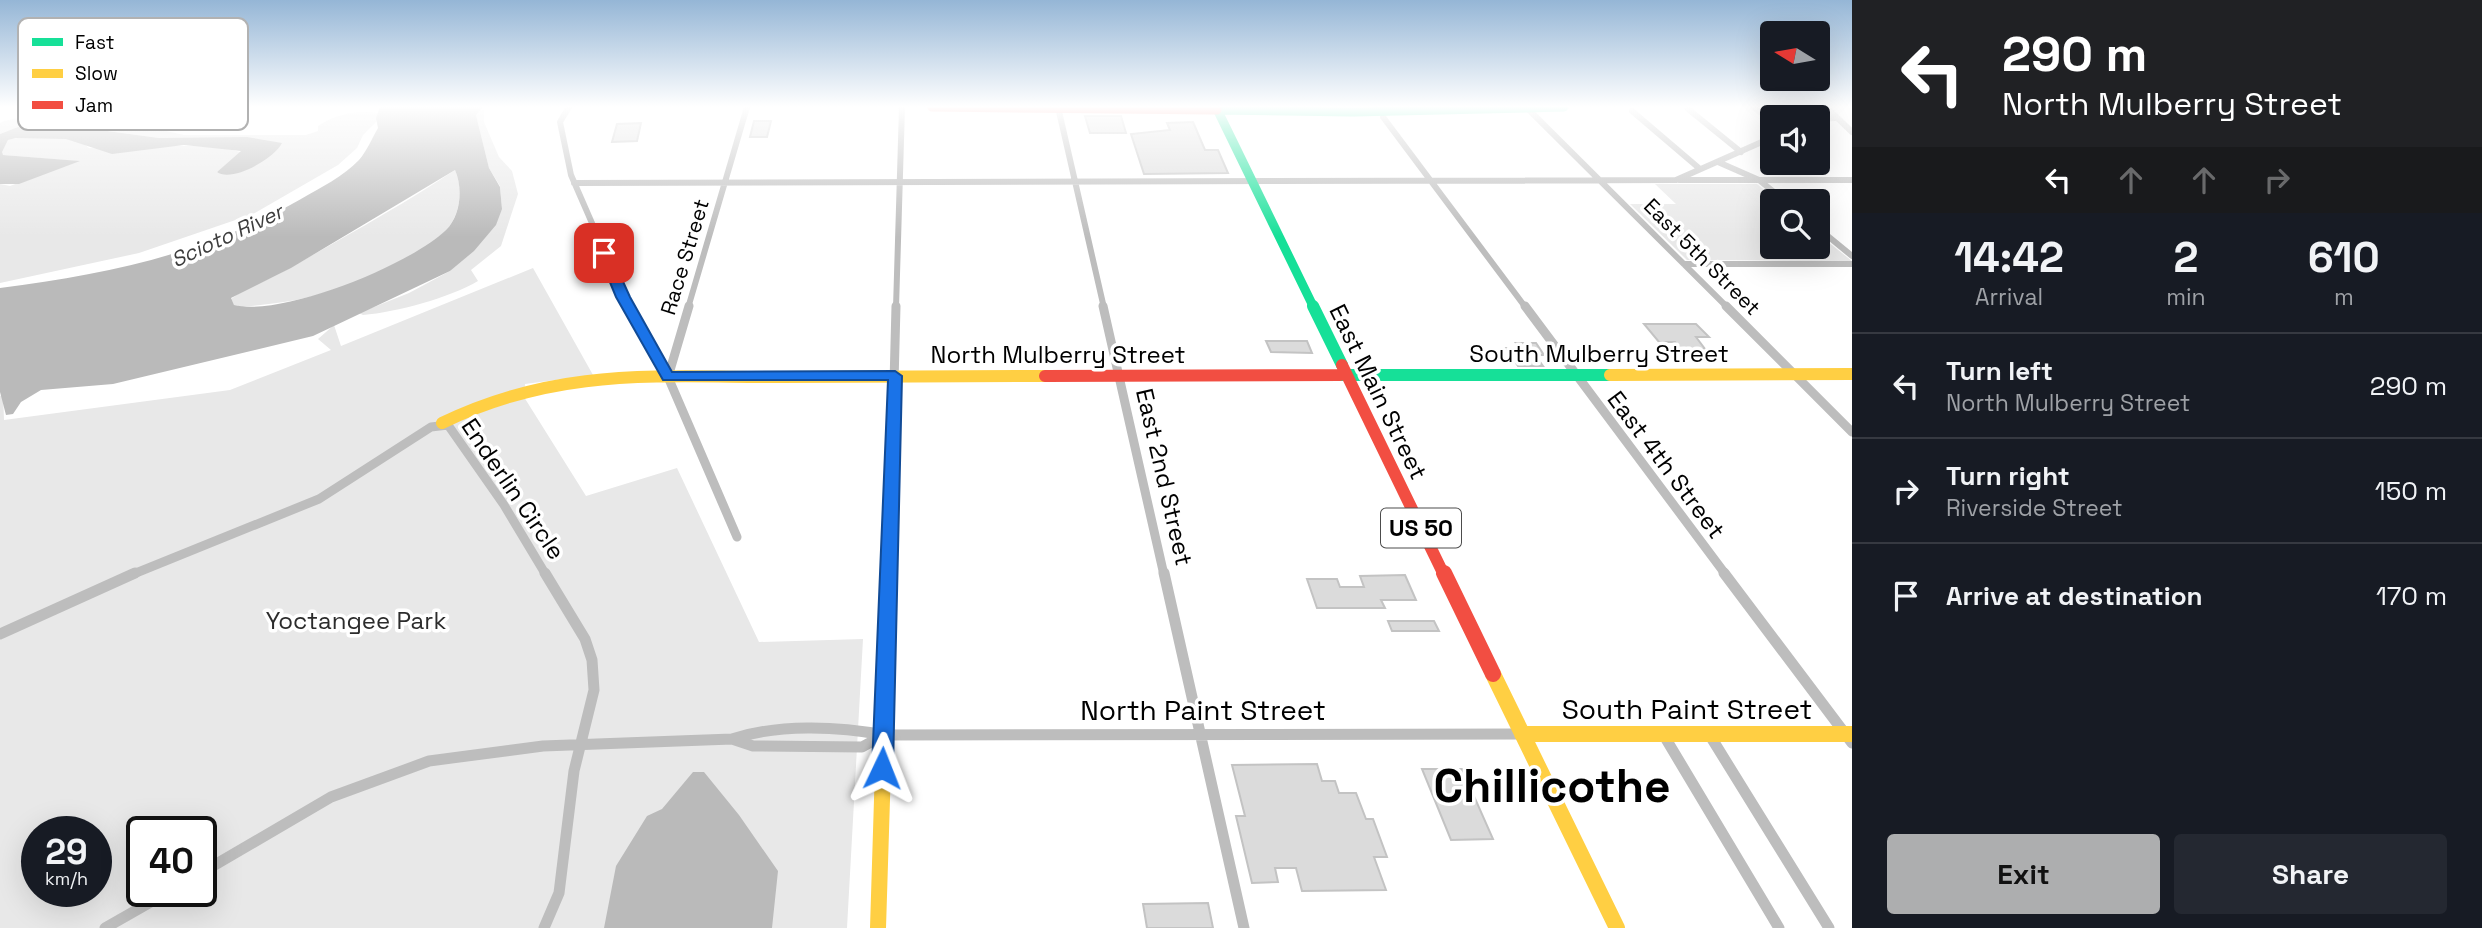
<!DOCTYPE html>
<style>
body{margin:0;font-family:"Space Grotesk",sans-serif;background:#242831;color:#f1f3f6;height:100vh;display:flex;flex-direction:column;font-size:26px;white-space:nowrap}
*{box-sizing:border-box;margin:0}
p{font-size:23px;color:#9ea1a6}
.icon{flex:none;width:38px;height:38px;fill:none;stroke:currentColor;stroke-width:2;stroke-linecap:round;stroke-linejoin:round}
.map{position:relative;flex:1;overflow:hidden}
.panel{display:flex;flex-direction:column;background:#171b24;width:630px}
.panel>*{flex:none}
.banner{background:#202124;color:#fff;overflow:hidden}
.needle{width:46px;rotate:281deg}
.fabs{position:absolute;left:1760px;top:21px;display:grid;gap:14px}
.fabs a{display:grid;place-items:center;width:70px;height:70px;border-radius:7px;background:#171b24;box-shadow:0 7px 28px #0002;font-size:35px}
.speed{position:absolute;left:21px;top:816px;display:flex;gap:14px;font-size:35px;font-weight:700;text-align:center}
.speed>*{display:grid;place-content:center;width:91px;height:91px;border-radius:50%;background:#171b24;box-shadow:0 7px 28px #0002;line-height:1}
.speed small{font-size:18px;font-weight:400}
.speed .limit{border:4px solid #111;border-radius:10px;background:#fff;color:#111}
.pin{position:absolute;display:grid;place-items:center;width:60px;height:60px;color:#fff;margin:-30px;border-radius:14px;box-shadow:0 4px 10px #0006}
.me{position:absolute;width:77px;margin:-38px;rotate:2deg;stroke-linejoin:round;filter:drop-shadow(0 0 5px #0008)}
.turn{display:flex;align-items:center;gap:24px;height:147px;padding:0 35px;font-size:32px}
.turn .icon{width:91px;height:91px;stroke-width:2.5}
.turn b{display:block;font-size:49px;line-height:60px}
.lanes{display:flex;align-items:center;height:66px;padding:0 35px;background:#0003;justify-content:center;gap:35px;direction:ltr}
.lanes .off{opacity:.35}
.eta{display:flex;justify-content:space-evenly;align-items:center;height:119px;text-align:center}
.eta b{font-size:42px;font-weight:700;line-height:49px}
.button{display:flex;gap:14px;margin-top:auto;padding:14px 35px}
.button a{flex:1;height:80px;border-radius:7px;background:#adaeaf;color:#111;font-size:28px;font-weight:700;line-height:80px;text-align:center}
.button a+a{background:#242831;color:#f1f3f6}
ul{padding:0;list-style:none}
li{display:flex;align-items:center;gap:21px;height:105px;padding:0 35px;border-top:2px solid #363941}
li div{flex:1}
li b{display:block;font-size:26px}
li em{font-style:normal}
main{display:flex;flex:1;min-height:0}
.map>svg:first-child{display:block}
.green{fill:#e8e8e8;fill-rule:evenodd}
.water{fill:#bababa;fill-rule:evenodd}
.building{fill:#dbdbdb;stroke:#c3c3c3;stroke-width:2}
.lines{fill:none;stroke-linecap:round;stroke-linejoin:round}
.street-far2{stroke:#bdbdbd;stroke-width:6}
.street-far1{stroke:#bdbdbd;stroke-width:9}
.street{stroke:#bdbdbd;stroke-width:11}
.fast-far1{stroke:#16e098;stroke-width:9}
.fast{stroke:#16e098;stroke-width:12}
.slow-far1{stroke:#ffcf43;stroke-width:12}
.slow{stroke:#ffcf43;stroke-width:16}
.jam-far2{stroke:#f24e42;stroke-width:9}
.jam-far1{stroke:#f24e42;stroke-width:12}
.jam{stroke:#f24e42;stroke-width:16}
.route{fill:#1a73e8;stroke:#114b97;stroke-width:2}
.labels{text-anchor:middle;stroke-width:7;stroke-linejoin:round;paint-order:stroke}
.far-water-label{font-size:21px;font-style:italic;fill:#3d3d3d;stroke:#fff}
.far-street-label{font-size:21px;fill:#000;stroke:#fff}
.shield{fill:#fff;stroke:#4c4c4c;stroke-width:2}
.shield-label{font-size:23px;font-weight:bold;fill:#000}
.street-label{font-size:24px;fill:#000;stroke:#fff}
.park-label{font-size:24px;fill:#2c2c2c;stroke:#fff}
.near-street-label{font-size:28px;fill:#000;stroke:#fff}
.near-town-label{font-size:46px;font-weight:bold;fill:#000;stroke:#fff}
.key{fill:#fff;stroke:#b2b2b2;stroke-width:2}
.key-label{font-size:19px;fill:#000}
</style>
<main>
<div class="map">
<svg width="1852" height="928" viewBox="0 0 1852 928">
<rect width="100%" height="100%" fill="#fff"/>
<path class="green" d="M484 110V122L499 157 512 171 518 194 501 246 471 270 478 281C449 298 397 312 363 315L359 313 409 293 450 271 502 209 500 186 489 168 476 115 477 111Z
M366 112 378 113 377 121 363 135 357 148 338 165 253 214 139 253 0 283V184L10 186 77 161 3 155 1 153 8 140C27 134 74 133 89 148 138 150 194 140 241 152L217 172 241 171 252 138H159L33 121 0 134V123L4 121 34 115 153 128 184 135H306L318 131V126C333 116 349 112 366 112Z
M455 170C463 188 461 214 446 230 413 263 341 291 296 300 278 303 260 305 243 307L234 305 231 299C248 286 270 280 288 269 344 237 401 206 455 170Z
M1655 184H1757L1778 201H1773V247H1818V234L1852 261 1687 260 1630 204H1676Z
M533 268 593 375 525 384 524 397 586 496 677 468 759 642 863 639 847 928H0V396L3 394 4 420 230 390 331 350 318 339 334 325 341 346ZM37 831H96V891H37ZM142 831H201V891H142Z"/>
<path class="water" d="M380 107H483L476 115 489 168 500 187 502 209 496 225 474 251 450 271 313 336 113 384 41 390 21 402 13 414 6 415 0 392V288C108 274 205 254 301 199 320 188 344 176 359 160 367 151 372 138 378 128L376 118ZM455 170C463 188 461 215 446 230 410 265 282 317 234 305L231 298 291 268Z
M33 121 159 138 247 137 282 143C275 158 232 183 217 172L241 151 184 145 112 154 66 139 16 138 8 140 2 152 3 155 80 161 19 184H0V134Z
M693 772H704L739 815 778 871 772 928H604L616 866 647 816 662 809Z"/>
<path class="building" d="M1085 116H1121L1126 133H1090Z
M754 121H771L767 137H750Z
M1193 122 1205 150H1218L1228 173 1144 174 1131 134 1170 130 1167 123Z
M641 123 637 141 612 142 617 124Z
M1644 324H1696L1709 337H1696L1705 349H1681L1675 342H1659Z
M1266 341H1307L1312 353 1271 352Z
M1516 343H1536L1544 355H1535L1543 366H1518L1506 348H1520Z
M1405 575 1416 600H1381L1385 608H1317L1307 579H1337L1340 587H1364L1360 576Z
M1388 621H1434L1439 631H1392Z
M1317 764 1322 781H1335L1339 793H1356L1366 819H1373L1387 857H1374L1386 890 1302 891 1296 868H1275L1278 882 1252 883 1236 816H1245L1232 765Z
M1422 769H1462L1493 839 1451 840Z
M1208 903 1213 928H1147L1143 904Z"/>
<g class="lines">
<path class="street-far2" d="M569 107 560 122 571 175 629 308
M1058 107 1104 308
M1526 107 1728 308
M1753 107 1773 121
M1826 107 1852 132
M1688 109 1741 152
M1632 111 1700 169
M1383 117 1526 308
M1818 119 1835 118
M1718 162 1759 180 1785 201
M1679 180H1852
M574 183 1676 180 1773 137
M1818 228 1852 256
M1684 264H1852
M688 308 747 107
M896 308 902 107"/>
<path class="street-far1" d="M628 306 668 377 737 537
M1103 306 1164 575
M1525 306 1726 575
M1726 306 1852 432
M668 377 689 306
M131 575 319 499 431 427 448 425 504 505 546 575
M889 575 896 306"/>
<path class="street" d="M1164 573 1244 928
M1724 573 1852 743
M0 634 135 573
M1663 734 1779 928
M1709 734 1829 928
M884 735 889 573
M732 739 753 746 862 747 884 735
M201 873 331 797 429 761 543 746 732 739C778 724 837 726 884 735L1522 734
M105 928 170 891
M544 928 559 893 574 771 594 690 592 660 585 639 545 573"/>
<path class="fast-far1" d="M1216 107 1314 308
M1217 110 1353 112 1564 107"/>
<path class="fast" d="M1313 306 1342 365
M1340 375H1610"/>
<path class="slow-far1" d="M1610 375 1852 374
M442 423C558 367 655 377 780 377 868 377 957 376 1045 376"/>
<path class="slow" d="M1493 674 1617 928
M1522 734H1852
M878 928 884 735"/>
<path class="jam-far2" d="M932 107 1217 110"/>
<path class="jam-far1" d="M1342 365 1444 575
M1045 376 1340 375"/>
<path class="jam" d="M1444 573 1493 674"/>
</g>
<linearGradient id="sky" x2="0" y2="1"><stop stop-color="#95b6d6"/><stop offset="0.45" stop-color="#fff"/><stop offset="1" stop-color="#fff" stop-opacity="0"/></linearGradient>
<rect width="1852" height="237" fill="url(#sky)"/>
<path class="route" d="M604 249 610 253 630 297 672 372 895 371 902 376 893 768 890 775 882 777 875 775 872 768 888 380H663L616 297 598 253Z"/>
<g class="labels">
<g class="far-water-label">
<text transform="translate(227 236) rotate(-25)" y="7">Scioto River</text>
</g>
<g class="far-street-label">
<text transform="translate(685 257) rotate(-73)" y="7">Race Street</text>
<text transform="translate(1702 257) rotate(45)" y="7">East 5th Street</text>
</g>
<rect class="shield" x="1381" y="508.5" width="80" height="39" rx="5"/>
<g class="shield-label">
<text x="1421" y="536">US 50</text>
</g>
<g class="street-label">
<text x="1599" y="362">South Mulberry Street</text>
<text x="1058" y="363">North Mulberry Street</text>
<text transform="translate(1378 392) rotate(64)" y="8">East Main Street</text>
<text transform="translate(1666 465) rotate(53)" y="8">East 4th Street</text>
<text transform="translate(1164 477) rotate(77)" y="8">East 2nd Street</text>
<text transform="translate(513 489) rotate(56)" y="8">Enderlin Circle</text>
</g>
<g class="park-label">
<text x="356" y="629">Yoctangee Park</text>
</g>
<g class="near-street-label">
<text x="1687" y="719">South Paint Street</text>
<text x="1203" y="720">North Paint Street</text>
</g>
<g class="near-town-label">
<text x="1552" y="802">Chillicothe</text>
</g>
</g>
<rect x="18" y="18" width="230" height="112" rx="10" class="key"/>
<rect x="32" y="38" width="31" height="8" fill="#16e098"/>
<rect x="32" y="69" width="31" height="9" fill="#ffcf43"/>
<rect x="32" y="101" width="31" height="8" fill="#f24e42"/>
<g class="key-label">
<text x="75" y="49">Fast</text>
<text x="75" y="80">Slow</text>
<text x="75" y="112">Jam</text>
</g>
</svg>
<div class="fabs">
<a><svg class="needle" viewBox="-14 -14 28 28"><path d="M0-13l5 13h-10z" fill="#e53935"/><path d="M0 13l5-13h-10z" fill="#9ea1a6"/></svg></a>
<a><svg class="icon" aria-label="sound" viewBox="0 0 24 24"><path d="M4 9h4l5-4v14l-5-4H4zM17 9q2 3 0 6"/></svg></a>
<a><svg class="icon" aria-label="search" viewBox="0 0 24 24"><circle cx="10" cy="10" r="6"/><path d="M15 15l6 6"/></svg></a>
</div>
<div class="speed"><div>29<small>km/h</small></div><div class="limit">40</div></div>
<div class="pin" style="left:604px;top:253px;background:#d93025"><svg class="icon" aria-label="arrive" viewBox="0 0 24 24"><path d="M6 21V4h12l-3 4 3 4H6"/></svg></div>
<svg class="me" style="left:882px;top:768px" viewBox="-20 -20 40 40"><path d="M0-17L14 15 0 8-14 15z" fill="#1a73e8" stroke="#fff" stroke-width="4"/></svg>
</div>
<section class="panel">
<div class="banner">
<div class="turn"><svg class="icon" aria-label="left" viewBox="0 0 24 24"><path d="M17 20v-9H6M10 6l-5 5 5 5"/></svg><div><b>290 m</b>North Mulberry Street</div></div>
<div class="lanes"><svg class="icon" aria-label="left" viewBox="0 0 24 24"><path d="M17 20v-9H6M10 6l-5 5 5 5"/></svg><svg class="icon off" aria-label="ahead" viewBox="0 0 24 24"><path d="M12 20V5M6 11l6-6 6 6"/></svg><svg class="icon off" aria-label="ahead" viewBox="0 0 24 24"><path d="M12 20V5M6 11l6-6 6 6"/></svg><svg class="icon off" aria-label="right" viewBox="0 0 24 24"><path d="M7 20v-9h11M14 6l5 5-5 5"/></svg></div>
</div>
<div class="eta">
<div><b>14:42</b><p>Arrival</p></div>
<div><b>2</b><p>min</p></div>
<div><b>610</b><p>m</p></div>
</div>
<ul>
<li><svg class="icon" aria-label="left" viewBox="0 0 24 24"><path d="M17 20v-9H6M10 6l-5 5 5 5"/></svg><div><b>Turn left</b><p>North Mulberry Street</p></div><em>290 m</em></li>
<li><svg class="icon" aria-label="right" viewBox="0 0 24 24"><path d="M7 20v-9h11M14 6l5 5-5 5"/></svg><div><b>Turn right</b><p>Riverside Street</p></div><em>150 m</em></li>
<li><svg class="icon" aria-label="arrive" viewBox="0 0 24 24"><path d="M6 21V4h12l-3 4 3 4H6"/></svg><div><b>Arrive at destination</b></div><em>170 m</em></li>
</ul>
<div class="button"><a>Exit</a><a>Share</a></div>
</section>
</main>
